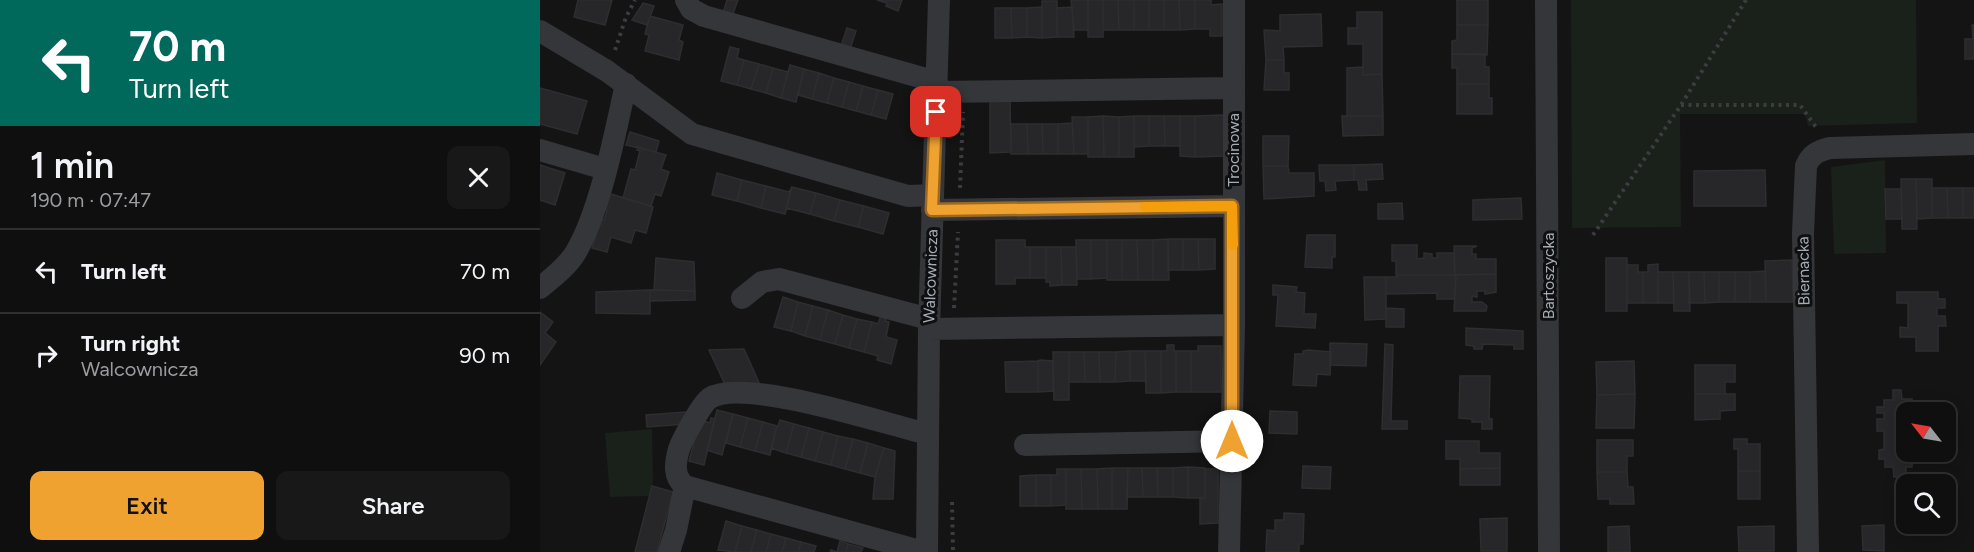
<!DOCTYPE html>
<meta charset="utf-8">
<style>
body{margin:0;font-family:Figtree,sans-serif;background:#181819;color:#f1f3f6;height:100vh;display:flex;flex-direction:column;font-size:22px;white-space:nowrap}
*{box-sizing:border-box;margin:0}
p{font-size:20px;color:#9b9c9f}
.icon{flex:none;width:33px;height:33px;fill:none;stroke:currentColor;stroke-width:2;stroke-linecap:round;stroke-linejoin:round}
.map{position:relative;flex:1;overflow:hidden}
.sheet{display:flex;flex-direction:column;background:#0f0f10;width:540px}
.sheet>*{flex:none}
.hud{background:#00695c;color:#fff;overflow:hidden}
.needle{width:39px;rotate:301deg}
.controls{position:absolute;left:1356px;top:402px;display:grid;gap:12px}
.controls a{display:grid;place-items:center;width:60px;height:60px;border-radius:12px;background:#0f0f10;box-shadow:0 3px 15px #0003,0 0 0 2px #2f2f30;font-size:30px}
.pin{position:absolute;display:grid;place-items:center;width:51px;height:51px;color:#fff;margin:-26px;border-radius:12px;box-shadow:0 3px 9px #0006}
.me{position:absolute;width:66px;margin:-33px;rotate:0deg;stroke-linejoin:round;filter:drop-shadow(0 0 4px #0008)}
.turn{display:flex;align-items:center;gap:21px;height:126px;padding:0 30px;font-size:27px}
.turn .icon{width:78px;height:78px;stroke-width:2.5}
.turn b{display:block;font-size:42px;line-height:51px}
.round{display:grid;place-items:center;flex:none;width:63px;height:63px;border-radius:12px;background:#181819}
.summary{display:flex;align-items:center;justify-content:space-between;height:102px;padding:0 30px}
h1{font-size:36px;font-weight:600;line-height:45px}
.primary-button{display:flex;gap:12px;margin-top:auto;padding:12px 30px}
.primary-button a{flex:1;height:69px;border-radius:12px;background:#f0a231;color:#111;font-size:24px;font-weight:600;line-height:69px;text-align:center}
.primary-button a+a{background:#181819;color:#f1f3f6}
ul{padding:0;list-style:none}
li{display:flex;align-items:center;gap:18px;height:84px;padding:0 30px;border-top:2px solid #2f2f30}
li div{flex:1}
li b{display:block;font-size:22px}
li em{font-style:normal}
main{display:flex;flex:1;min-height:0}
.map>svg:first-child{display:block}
.green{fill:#1a201a}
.building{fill:#272729;stroke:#2e2e31;stroke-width:1.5}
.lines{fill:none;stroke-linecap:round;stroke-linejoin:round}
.path{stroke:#3b3d41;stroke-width:4;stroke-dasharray:3 4.5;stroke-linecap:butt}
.minor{stroke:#35363a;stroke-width:22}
.route-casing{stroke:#9c6920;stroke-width:15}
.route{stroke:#f0a231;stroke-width:10}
.slow{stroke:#f59e0b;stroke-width:10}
.labels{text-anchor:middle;stroke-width:6;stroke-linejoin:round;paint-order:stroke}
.street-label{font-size:16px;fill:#a5acb6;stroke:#0f0f10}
</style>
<main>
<section class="sheet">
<div class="hud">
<div class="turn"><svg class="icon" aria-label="left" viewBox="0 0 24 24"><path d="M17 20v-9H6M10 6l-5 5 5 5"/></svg><div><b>70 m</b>Turn left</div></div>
</div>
<div class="summary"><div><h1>1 min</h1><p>190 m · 07:47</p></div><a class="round"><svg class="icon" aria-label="close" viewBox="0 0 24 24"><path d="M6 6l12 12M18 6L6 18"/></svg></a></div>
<ul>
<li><svg class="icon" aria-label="left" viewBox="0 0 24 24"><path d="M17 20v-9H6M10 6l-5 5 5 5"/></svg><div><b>Turn left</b></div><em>70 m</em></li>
<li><svg class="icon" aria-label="right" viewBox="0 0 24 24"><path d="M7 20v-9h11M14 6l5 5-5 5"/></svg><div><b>Turn right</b><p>Walcownicza</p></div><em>90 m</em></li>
</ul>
<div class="primary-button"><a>Exit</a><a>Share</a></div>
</section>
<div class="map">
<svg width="1434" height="552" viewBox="0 0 1434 552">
<rect width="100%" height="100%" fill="#141415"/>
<path class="green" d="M1031 0H1376L1377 123 1268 126 1265 114H1140L1141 227 1032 228Z
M1345 160 1346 253 1294 254 1291 167Z
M112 429 113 482 110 496 70 497 65 433Z"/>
<path class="building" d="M38 0H72L65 25 34 17Z
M187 0H198L192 16 183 13Z
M337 0H362L358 11 346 6 347 3Z
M531 0H548V30H534Z
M548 0H563V37H548Z
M563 0H578L579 30H563Z
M578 0H594V30H579Z
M594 0H609V30H594Z
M609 0H624V30H609Z
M624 0H639L640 30H624Z
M639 0H655V29L640 30Z
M655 0H671V5L682 4V36H670V29H655Z
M917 0H948V25H917Z
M502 1H517V37L502 38Z
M103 3 114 6 107 25 92 20Z
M502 7V38L487 37V8Z
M532 7 534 37H517V8Z
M455 8H471L472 38H455Z
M471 8H487V37L472 38Z
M817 12H842V74L823 75V44H808V28H817Z
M781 14 782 46 743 47 744 60H726L724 30 740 31V15Z
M110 16 143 25 139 40 143 42 139 60 105 51 109 35 105 34Z
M917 25H948L947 55 912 54V41L917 40Z
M1432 25H1434V59H1425V39H1433Z
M307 28 316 31 310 49 301 46Z
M190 47 199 49 197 58 204 60 197 85 181 81Z
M912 54H945V67H949V84H917V68H912Z
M204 60 219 64 211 89 197 85Z
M726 60H744V73H749V90H724Z
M219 64 233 68 226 93 211 89Z
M250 65 264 69 256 102 241 98Z
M823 67V75L842 74 843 116H807V68Z
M233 68 248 72 241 98 226 93Z
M264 69 279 73 272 99 258 95Z
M279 73 294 78 287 103 272 99Z
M294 78 309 82 302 107 287 103Z
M309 82 323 86 316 111 302 107Z
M917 84H949V98H952V114H917Z
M323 86 338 90 331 115 316 111Z
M0 88 47 101 37 134 0 124Z
M338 90 353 94 346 119 331 115Z
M450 100H470L471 152 450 153Z
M683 115 684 156 655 157V116Z
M563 116 564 157H548V117Z
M563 116 579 117V157H564Z
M594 116V157H579V117Z
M594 116H609V146L594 147Z
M609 116H624L625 146H609Z
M624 116H640V146H625Z
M640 116H655V157L640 156Z
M802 116H843V135L803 136Z
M532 117H548V154H534Z
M532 123 534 154H518V124Z
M471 124H487L488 154H471Z
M487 124H502L503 154H488Z
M502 124H518V154H503Z
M90 132 119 141 116 152 86 145Z
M723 136H749L748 166H723Z
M97 147 126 155 121 169 129 172 121 196 115 194 111 206 83 198 91 169 95 170 100 151 97 150Z
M842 164 843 179 826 180 827 190H819L818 180H814V165Z
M0 165 25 173 15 205 0 200Z
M779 165H814V180L795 181 796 190 786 191 785 181H780Z
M723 166H748L749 173H774V196L724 199Z
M1225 170 1226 206H1154V171Z
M177 173 202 180 197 201 172 195Z
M1361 179H1376L1377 229H1362Z
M1376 179H1392V218L1377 219Z
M202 180 226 186 221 208 197 201Z
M226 186 249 192 252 187 245 214 221 208Z
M252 187 276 193 270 214 246 208Z
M1392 188H1407L1408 218H1392Z
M1407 188H1423V218H1408Z
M1423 188H1434V218H1423Z
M1345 189H1361L1362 219H1346Z
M68 193 113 207 106 233 95 230 91 243 71 237 67 252 52 248 61 219 64 220 67 211 63 210Z
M276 193 300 200 294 221 270 214Z
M981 198 982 219 933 220V200Z
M300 200 324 206 318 227 294 221Z
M862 203 863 219H838V204Z
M324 206 349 213 343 234 318 227Z
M767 235H795V257H792V268L765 267Z
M628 239 629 280H613V240Z
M628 239H643V270H628Z
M643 239H658L659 270H643Z
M658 239H675V269L659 270Z
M456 240H485V247H490V278H475V284H456Z
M536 240H551V279H537Z
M551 240H567V278L551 279Z
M567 240H582V280H567Z
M582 240H597L598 280H582Z
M597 240H613V280H598Z
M852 245H877V259L884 258V253L892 254V258H897V253H914L915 275H856V261H852Z
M914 246H937L932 248V254H936V259H956V274L915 275Z
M490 247H506V278H490Z
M506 247H521L522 285 510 286V282H506Z
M521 247H536L537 285H522Z
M116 258 154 262 155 291 114 290Z
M1066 258H1087V311H1066Z
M1252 260 1253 302H1226L1225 261Z
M1118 264V303H1103V272H1108V265Z
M1087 265H1098V272H1103V303H1087Z
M1225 271 1226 302H1210V272Z
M1118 272H1133L1134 303H1118Z
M1133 272H1149L1150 311H1134Z
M1149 272H1164L1165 303H1149Z
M1164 272H1179V302L1165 303Z
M1179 272H1195V302H1179Z
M1195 272H1210V302H1195Z
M956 274V292L945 294V291H937V297L932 296V302H942L947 306 946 311H914L916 277 913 275Z
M857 275H913L916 277 914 299H897V293L846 294V277H857Z
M824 277H846V319L825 320Z
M733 285 757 287 756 292 765 293 764 314H776L775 328 736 326 738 295H733Z
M110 290 155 291V300L110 301Z
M110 290V314L56 313V292Z
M1357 292H1398V299H1405V308H1397V316H1405L1406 326H1398V351H1376V337H1360V327L1368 328V303H1357Z
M243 297 258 302 251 331 234 327Z
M258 302 273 306 265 336 251 331Z
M273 306 288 310 280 340 265 336Z
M846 308 864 309V327H846Z
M288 310 303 315 295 344 280 340Z
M0 312 13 322 5 333 16 342 0 365Z
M303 315 317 319 309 348 295 344Z
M341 315 347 317 345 321 349 322 346 337 357 340 351 364 337 360 338 356 324 352 332 322 338 324Z
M317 319 332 322 324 352 309 348Z
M926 328 983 331V349H974V345L943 344 942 349H934V346L926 345Z
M790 343 827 344 826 366 790 365Z
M845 344 853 345 851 421H867V429H842Z
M627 345H634V351H636V392L621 393V351H627Z
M658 346H681V392H651V351H658Z
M204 349 221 387 187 389 169 350Z
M768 350 791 352 790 375 777 374 776 386 753 385 755 354H763V351Z
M590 351V381L575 382 576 352Z
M590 351H605L606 381H590Z
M605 351H621V393H606Z
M636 351H651V392H636Z
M513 352H529V400H514Z
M529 352H544L545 382H529Z
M544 352H559L560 382H545Z
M559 352H576L575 382H560Z
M500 360 513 361V391L498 392V361Z
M498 361V392H466L465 362Z
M1094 361 1095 394 1057 395 1056 362Z
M1155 365H1195V382H1185V394H1155Z
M920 376H950L949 419H952V429H942V422H932V419L919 418Z
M1353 390H1361L1362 399H1372V410H1381V412H1366V452H1373L1372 467H1366V477H1354L1353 467H1345V459H1339V450L1344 449V431H1337V419H1344V413H1337V407H1344V400H1353Z
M1095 394 1094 428H1056L1057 395Z
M1155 394H1195V410L1180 411V419L1155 420Z
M177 410 193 414 182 455 167 450Z
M730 411 757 412V434L729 433Z
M146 412V424L107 427 106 415Z
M193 414 208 418 200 447 186 443Z
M171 418 175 419 164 465 149 461 156 435 164 421 170 423Z
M208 418 223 422 215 451 200 447Z
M240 420 254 424 246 453 231 448 237 426H238Z
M223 422 237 426 230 455 215 451Z
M254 424 269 428 261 457 246 453Z
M269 428 283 432 275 461 261 457Z
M283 432 298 436 291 465 275 461Z
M298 436 313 439 305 469 291 465Z
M313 439 328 443 320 473 305 469Z
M1194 439H1207V444H1220V471H1198V449H1194Z
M1057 440H1093V456H1087V472H1057Z
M906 441H939V453H960V468L920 469V459H906Z
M328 443 344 448 335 477 320 473Z
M344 448 355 451 353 499H333L335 477Z
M763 466 791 467 790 489 762 488Z
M648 467 665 468V498H648Z
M648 467V498L633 497V468Z
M572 468V509H558L557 469Z
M572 468H588L587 509H572Z
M588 468H602L603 497H587Z
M602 468H617L618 497H603Z
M617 468H633V497H618Z
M960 468V485H920V469Z
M517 469H526V505L511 506V475H517Z
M526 469H541L542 509H526Z
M541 469H557L558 509H542Z
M665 469H678V523L660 524V498H665Z
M1198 471H1220V499H1198Z
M1057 472H1087L1088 487H1093L1094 504H1070V499H1058Z
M496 475H511V506H496Z
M496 475V506H480V476Z
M112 486 133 492 117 552H95Z
M744 513 764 514 763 544H759V552H726L727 530 735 531V520H744Z
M967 518V551H941L940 519Z
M186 521 202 526 195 552 178 550Z
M1344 525V551L1323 550 1322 526Z
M202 526 217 530 211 552H195Z
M1089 526 1090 552H1068V527Z
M1234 526V551H1199L1198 527Z
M217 530 231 534 226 552H211Z
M231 534 246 538 242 552H226Z
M246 538 261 542 258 552H242Z
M300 541 308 544 306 552H290L291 550 297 552Z
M261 542 276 546 274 552H258Z
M308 544 323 548 321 552H306Z"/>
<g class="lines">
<path class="path" d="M75 50 86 17 95 0
M1141 105H1260L1278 130
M420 188 423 112
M1053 235 1141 105 1206 0
M414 308 418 232
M412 502 413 552"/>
<path class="minor" d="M146 0 151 9 164 16 397 82
M1006 0 1009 552
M0 31 67 71 152 134 368 196 393 195
M396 92 693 88
M0 150 65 169
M392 210 692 206
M0 288C12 278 28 266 36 252 61 209 75 133 86 84
M202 298 222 282 239 279 389 319
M389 329 694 325
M485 445 692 441
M129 552 136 530 145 486
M384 552 145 486C133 477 135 463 139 449 142 440 162 403 170 398 204 377 345 424 388 434
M387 552 389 329 399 0
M689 552 694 325V0
M1268 552 1263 233 1266 166C1271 154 1278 151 1290 148L1434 144"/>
</g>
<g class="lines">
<defs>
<path id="route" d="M396 112 392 210 692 206V441"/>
</defs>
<use href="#route" class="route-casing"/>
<use href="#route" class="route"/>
<path class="slow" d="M605 207 692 206 693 245"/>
</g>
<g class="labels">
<g class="street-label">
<text transform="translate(693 150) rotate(-90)" y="6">Trocinowa</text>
<text transform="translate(1263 271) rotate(-91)" y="6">Biernacka</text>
<text transform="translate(390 276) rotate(-88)" y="6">Walcownicza</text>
<text transform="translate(1008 276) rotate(-90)" y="6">Bartoszycka</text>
</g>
</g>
</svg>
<div class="controls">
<a><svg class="needle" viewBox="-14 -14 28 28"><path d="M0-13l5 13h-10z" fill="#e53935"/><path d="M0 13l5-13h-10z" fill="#9b9c9f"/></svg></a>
<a><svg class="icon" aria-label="search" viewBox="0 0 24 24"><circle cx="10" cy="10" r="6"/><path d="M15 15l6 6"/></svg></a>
</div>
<div class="pin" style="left:396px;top:112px;background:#d93025"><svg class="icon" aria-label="arrive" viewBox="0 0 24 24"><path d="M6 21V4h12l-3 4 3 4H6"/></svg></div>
<svg class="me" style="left:692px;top:441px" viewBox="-20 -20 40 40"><circle r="19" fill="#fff"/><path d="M0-13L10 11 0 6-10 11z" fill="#f0a231"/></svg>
</div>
</main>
